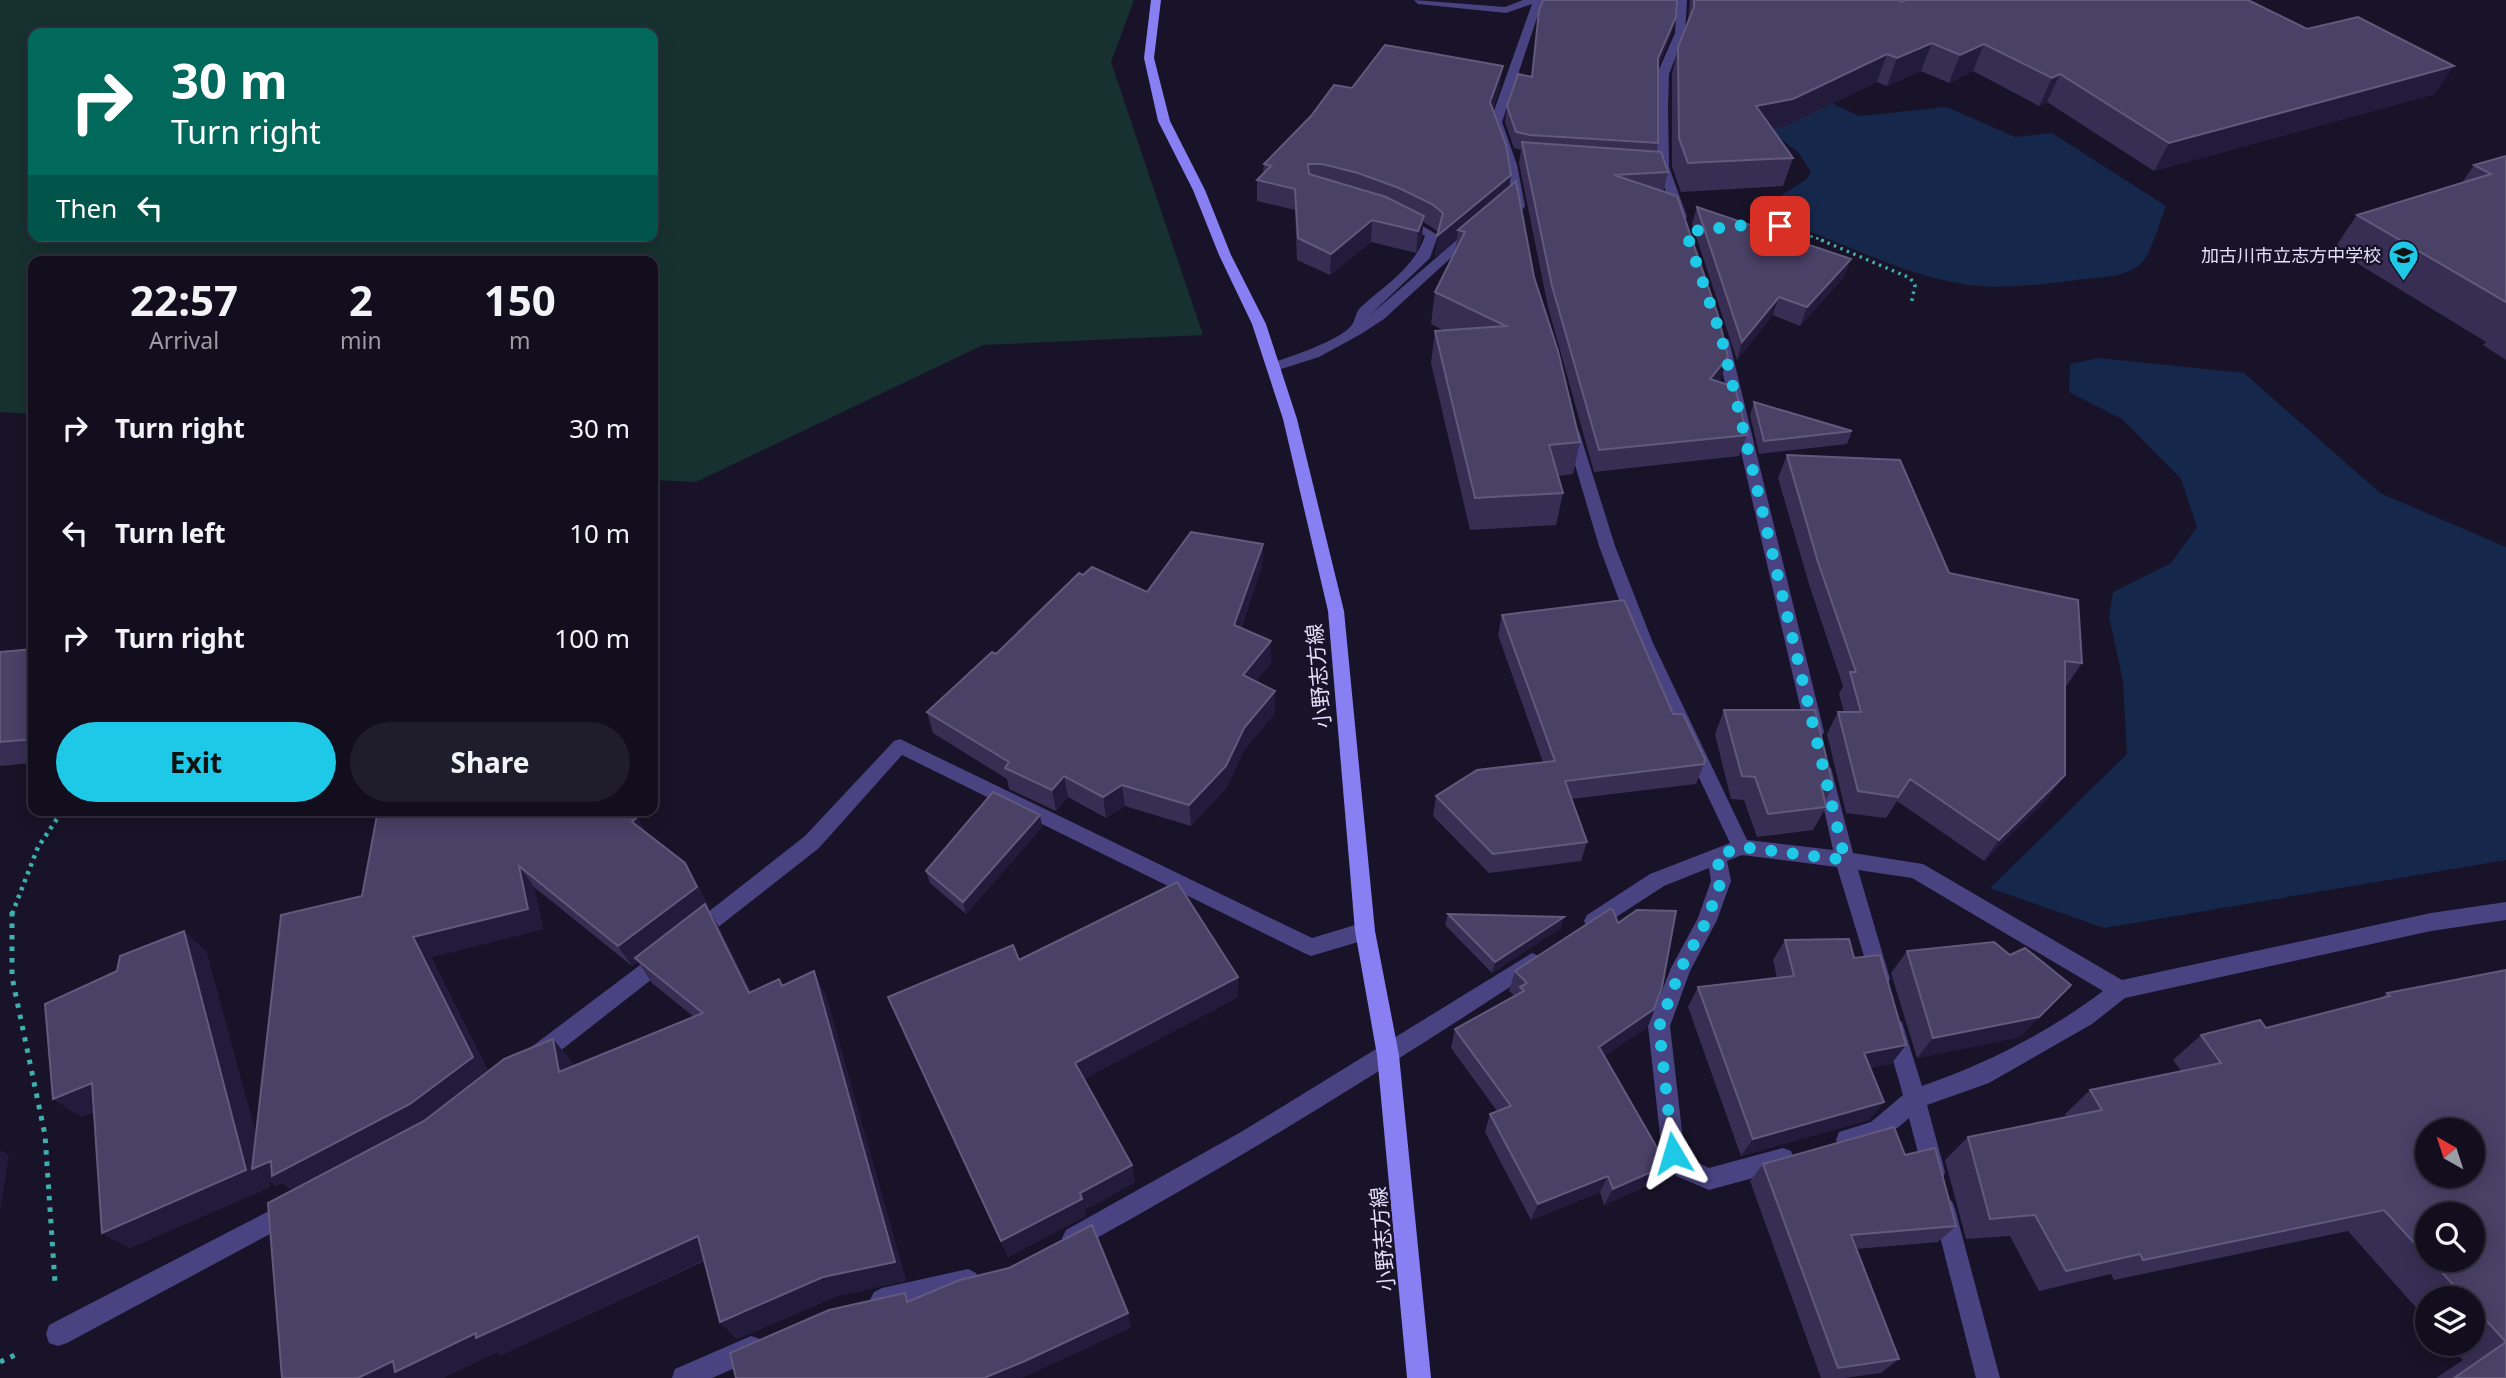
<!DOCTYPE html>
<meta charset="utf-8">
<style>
body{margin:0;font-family:"Noto Sans","Noto Sans JP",sans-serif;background:#1f1c2b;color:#f1f3f6;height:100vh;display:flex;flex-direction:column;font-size:26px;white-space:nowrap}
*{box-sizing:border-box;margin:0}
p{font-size:23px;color:#9c9ca4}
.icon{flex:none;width:38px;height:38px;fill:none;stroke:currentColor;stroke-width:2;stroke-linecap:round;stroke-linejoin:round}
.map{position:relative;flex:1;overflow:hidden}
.side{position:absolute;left:28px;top:256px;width:630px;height:560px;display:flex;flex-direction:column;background:#120e1e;border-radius:14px;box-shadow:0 4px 18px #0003,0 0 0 2px #312e3c}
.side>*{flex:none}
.top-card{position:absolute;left:28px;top:28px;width:630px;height:214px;border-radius:14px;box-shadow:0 4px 18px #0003,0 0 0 2px #312e3c;background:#00695c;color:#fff;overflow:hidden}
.needle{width:46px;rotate:321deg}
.tools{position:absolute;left:2415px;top:1118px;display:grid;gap:14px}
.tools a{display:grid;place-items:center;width:70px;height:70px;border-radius:50%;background:#120e1e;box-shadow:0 4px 18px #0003,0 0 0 2px #312e3c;font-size:35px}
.pin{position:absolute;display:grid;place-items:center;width:60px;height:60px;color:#fff;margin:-30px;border-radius:14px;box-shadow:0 4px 10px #0006}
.me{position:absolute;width:77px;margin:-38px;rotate:353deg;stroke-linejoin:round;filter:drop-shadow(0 0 5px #0008)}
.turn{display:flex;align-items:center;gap:24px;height:147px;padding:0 28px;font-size:32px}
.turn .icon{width:91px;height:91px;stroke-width:2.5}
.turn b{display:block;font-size:49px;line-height:60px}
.then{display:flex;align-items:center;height:66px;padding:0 28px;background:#0003;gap:14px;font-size:26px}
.eta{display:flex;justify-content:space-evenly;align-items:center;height:119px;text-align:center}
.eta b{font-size:42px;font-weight:700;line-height:49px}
.action{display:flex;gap:14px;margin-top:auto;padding:14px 28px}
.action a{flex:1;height:80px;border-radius:42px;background:#1ec9e8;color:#111;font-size:28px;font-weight:700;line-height:80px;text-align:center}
.action a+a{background:#1f1c2b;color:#f1f3f6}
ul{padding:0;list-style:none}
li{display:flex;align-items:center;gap:21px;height:105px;padding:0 28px}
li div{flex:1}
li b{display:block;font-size:26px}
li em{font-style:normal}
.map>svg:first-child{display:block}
.green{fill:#173131;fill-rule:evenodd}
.water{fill:#15274b}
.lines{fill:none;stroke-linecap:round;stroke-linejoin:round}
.path-far3{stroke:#3eb0af;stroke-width:2.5;stroke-dasharray:2.5 3.5;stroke-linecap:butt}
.path-far2{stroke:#3eb0af;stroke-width:3.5;stroke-dasharray:2.5 4.5;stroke-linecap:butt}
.path-far1{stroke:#3eb0af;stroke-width:4.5;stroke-dasharray:3.5 5;stroke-linecap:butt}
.path{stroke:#3eb0af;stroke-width:5;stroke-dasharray:4.5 7;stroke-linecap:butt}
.minor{fill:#494382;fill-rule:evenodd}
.secondary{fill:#877ff2;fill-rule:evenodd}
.wall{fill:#382e54;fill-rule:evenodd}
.shaded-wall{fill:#231b3b}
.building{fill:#4a4166;stroke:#625a7d;stroke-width:2;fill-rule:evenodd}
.route{stroke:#1ec9e8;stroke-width:12;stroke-dasharray:0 21.6}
.labels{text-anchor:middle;stroke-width:5;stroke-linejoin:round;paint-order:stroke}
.far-poi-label{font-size:18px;fill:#e3defc;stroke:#181328;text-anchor:end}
.street-label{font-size:21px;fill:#e3defc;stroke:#181328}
</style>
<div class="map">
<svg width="2506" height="1378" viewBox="0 0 2506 1378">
<rect width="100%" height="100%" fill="#181328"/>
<path class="green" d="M0 0H1134L1111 62 1203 335 983 345 696 482 653 480V261H33V414L0 412ZM33 33H653V236H33Z"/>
<path class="water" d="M1731 56 1859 116 1947 107 2015 137 2052 133 2166 206C2160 220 2153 248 2144 260 2131 277 2103 277 2084 279 2055 283 2007 289 1978 286 1904 279 1836 236 1765 217L1763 210 1768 204 1807 179 1811 172 1798 152 1723 95Z
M2099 358 2244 373 2380 493 2506 547V860L2104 928 1990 888 2127 754 2123 681 2109 617 2113 592 2171 563 2197 527 2181 479 2122 419 2069 392 2070 364Z"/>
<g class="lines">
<path class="path-far3" d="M1746 225 1780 226 1825 241"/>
<path class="path-far2" d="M1821 240 1910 278 1915 285 1911 305"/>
<path class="path-far1" d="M12 914 38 847 63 810"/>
<path class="path" d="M12 912V977L45 1135 55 1283
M0 1362 15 1355"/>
<path class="minor" d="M1414 0 1505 7 1523 0H1543L1502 122 1517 165 1525 206 1523 209H1515L1513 206 1505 165 1490 122 1532 4 1506 13 1418 4Z
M1677 0H1687L1685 33 1669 74 1668 107 1669 167 1687 217 1681 221 1675 217 1657 167 1656 107 1657 74 1675 33Z
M1403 215 1438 235 1430 258 1369 316 1467 231H1475L1477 234 1384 319 1361 334 1319 357 1278 370H1268V364C1287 358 1339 341 1351 326 1356 320 1355 312 1361 307 1385 285 1414 268 1425 236L1399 222 1397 219Z
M1722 336 1729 340 1824 732 1821 737H1809L1806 732 1715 340Z
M1572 426 1579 431 1615 546 1653 643 1747 840 1833 850 1816 773 1819 768 1825 766 1831 768 1853 853 1923 864 2122 980 2431 913 2506 902V920L2431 931 2125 998 2092 1024 1989 1083 1927 1105 1945 1172 1942 1180 1934 1183 1926 1180 1923 1172 1909 1118C1892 1133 1863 1157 1839 1148L1836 1140 1839 1132 1871 1122 1903 1095 1884 1029 1888 1022 1895 1019 1902 1022 1922 1086C1986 1064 2049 1032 2103 991L1912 878 1858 870 1890 979 1887 986 1880 988 1873 986 1837 867 1742 855 1727 861 1731 881 1717 920 1690 971 1670 1026 1684 1149 1692 1160 1709 1168 1783 1148 1791 1151 1794 1159 1791 1167 1783 1170 1709 1190 1676 1176 1662 1153 1648 1026 1671 968 1698 918 1711 881 1709 868 1664 886 1601 927 1594 930 1587 927 1584 921 1587 915 1650 874 1730 843 1635 643 1599 546 1565 431Z
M900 739 1312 938 1365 922 1372 925 1375 931 1372 937 1365 940 1311 956 1304 953 902 755 819 848 703 939 696 942 689 939 686 933 689 927 805 836 894 741Z
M663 950 670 953 673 959 670 965 546 1062 538 1065 530 1062 527 1055 530 1048 656 953Z
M1532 953 1539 956 1542 962 1539 968C1390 1066 1239 1160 1082 1246L1074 1250 1066 1246 1062 1238 1066 1230 1241 1132Z
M1944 1198 1952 1201 1955 1209 2000 1378H1976L1933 1209 1936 1201Z
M290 1200 298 1203 301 1211 298 1219 67 1343 58 1346 49 1343 46 1334 49 1325Z
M968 1269 976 1273 980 1281 976 1289 968 1293 882 1312 874 1308 870 1300 874 1292 882 1288Z
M751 1336 760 1339 763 1348 760 1357 712 1378H672L675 1369Z"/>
<path class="secondary" d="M1151 0H1161L1154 58 1170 121 1205 190 1231 255 1266 324 1297 419 1344 611 1375 931 1399 1055 1431 1378H1407L1377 1055 1355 931 1328 611 1283 419 1252 324 1219 255 1193 190 1158 121 1144 58Z"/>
</g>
<path class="wall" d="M1690 0H2248L2435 94 2154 171 2047 102 2039 106 1973 71 1949 83 1921 71 1887 86 1877 82 1784 127 1773 129 1793 158 1783 186 1681 192 1672 167V74L1678 47 1688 21Z
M1539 11 1672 32 1658 66V143L1656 152 1668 172 1663 192 1721 379 1719 382 1747 435 1739 456 1594 472 1548 307 1519 163 1521 150 1514 148 1505 122 1507 106 1532 76Z
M1500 87 1493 108 1510 187 1580 442 1573 474 1558 476 1563 493 1556 525 1470 530 1431 363 1435 331 1443 330 1431 324 1435 292 1455 251 1457 239 1435 257 1438 232 1430 226 1423 222 1422 237 1416 253 1371 242 1330 275 1297 260 1295 210 1257 201V180L1263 173 1264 164 1352 88Z
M2506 156V360L2483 345 2486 342 2334 249 2357 215 2462 183 2474 165Z
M1697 207 1851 259 1844 277 1800 326 1773 315 1737 360 1692 224Z
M1754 402 1852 431 1847 444 1759 454 1750 415Z
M1787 455 1949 573 2082 663 2067 685H2065L2049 797 1984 861 1897 801 1886 818 1846 813 1827 734 1838 712H1844L1839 694 1843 686 1809 584 1778 478Z
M1263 544 1262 566 1241 628 1271 663 1256 681 1275 691V713L1244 750 1227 787 1191 826 1125 806 1106 818 1068 797 1056 811 1009 789 1007 779 933 733 927 712 996 654 1083 575 1147 592Z
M1502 615 1673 714 1704 764 1696 784 1571 799 1587 842 1581 861 1489 873 1433 816 1436 796 1543 762 1498 635Z
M33 649V763L0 766V652Z
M1724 710 1833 786 1825 802 1826 807 1813 830 1757 837 1744 800 1731 799 1715 734Z
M1042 827 966 914 930 883 926 871Z
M647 833 697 884 709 907 707 908 720 929 751 992 779 979 783 986 826 996 906 1281 837 1296 737 1339 720 1322 704 1261 501 1355 497 1352 443 1378H282L292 1190 282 1183 276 1186 268 1180 270 1187 130 1248 102 1233 94 1112 81 1117 206 951 256 1135 281 915ZM534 887 632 966 638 962 652 983 694 1017 573 1066 572 1062 553 1039 488 1071 431 957 543 929Z
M1448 914 1561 928 1492 973 1445 925Z
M1618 923 1654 1009 1646 1028 1604 1056 1658 1181 1604 1205 1600 1192 1531 1220 1485 1132 1490 1114 1497 1111 1451 1048 1455 1029 1515 996 1509 991 1515 971Z
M1785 940 1854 958 1906 1045 1891 1064 1870 1068 1884 1102 1869 1120 1741 1156 1688 1007 1698 987 1777 978 1773 960Z
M1907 951 2010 955 2071 985 2020 1037 1917 1058 1891 973Z
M1019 960 1238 997 1084 1079 1132 1165 1135 1182 1085 1210 1086 1216 1008 1257 888 997Z
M2506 970V1378H2436L2463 1360 2449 1344H2473V1298H2427V1320L2348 1231 2114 1280 2111 1274 2039 1291 2010 1236 1966 1239 1945 1160 1968 1137 2067 1117 2065 1114 2090 1090 2181 1071 2173 1060 2201 1035 2266 1028 2380 999 2387 993ZM2427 1214 2473 1260H2427Z
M1905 1155 1956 1226 1938 1242 1856 1249 1899 1359 1881 1373 1844 1378H1821L1750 1181 1763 1164Z"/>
<path class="shaded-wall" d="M1676 17 1672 32 1654 74 1658 58Z
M1932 43 1921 71 1887 86 1897 58Z
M1984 44 1973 71 1949 83 1960 55Z
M1887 54 1877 82 1784 127 1748 134 1756 106Z
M1503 66 1500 87 1488 123 1490 102Z
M2454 66 2435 94 2154 171 2169 143Z
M2060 74 2047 102 2039 106 2052 78Z
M1511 175 1508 196 1458 230 1457 239 1435 257 1437 236Z
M1424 216 1422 237 1416 253 1418 231Z
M1372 220 1371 242 1330 275 1331 254Z
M1851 259 1844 277 1800 326 1807 307Z
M1779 297 1773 315 1737 360 1742 342Z
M1728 357 1721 379 1703 401 1710 379Z
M1263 544 1262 566 1234 647V625Z
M1271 641V663L1243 697V675Z
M1275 691V713L1244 750 1227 787 1191 826 1189 805 1244 728Z
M2065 775 2049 797 1984 861 1999 840Z
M1064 776 1068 797 1056 811 1052 790Z
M1122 785 1125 806 1106 818 1103 797Z
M1040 815 1042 827 966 914 963 902Z
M637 817 650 838 632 822Z
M685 863 697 884 709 907 707 908 720 929 763 1017 635 958 638 962 632 966 618 946Z
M519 866 534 887 543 929 431 957 490 1075 430 1122 295 1192 282 1183 276 1186 268 1180 270 1187 130 1248 102 1233 184 931 206 951 264 1164 413 937Z
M1564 917 1561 928 1492 973 1495 962Z
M814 971 826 996 906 1281 837 1296 737 1339 720 1322Z
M1238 977V997L1079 1082 1075 1063Z
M2071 985 2020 1037 1917 1058 1933 1038Z
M1654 1009 1646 1028 1591 1065 1599 1047Z
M553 1039 572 1062 579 1095 559 1072Z
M1906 1045 1891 1064 1850 1072 1864 1053Z
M92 1083 119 1101 81 1117 53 1099Z
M1884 1102 1869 1120 1741 1156 1753 1139Z
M0 1150 9 1155 0 1211Z
M1132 1165 1135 1182 1085 1210 1086 1216 1008 1257 1001 1241 1080 1193Z
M1667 1165 1658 1181 1604 1205 1613 1189Z
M1608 1176 1600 1192 1531 1220 1538 1204Z
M698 1236 715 1255 501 1355 497 1352 443 1378H358L393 1361 476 1333Z
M1128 1313 1131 1328 1031 1374 1022 1378H984Z"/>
<path class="building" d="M1543 0H1677L1676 17 1658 58V143L1530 135 1516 132 1507 106 1518 74 1532 77 1539 11Z
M1694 0H1899L1901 2 1905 0H2248L2307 29 2358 17 2454 66 2169 143 2060 74 2052 78 1984 44 1960 55 1932 43 1897 58 1887 54 1793 99 1756 106 1793 158 1688 163 1679 138 1678 47 1694 7Z
M1385 45 1503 66 1490 102 1506 145 1511 175 1437 236 1443 213 1432 204 1399 188 1358 173 1322 164H1308L1309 174 1386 197 1424 216 1418 231 1372 220 1331 254 1298 238 1295 189 1257 180 1271 166 1264 164 1311 116 1334 85 1352 88Z
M1522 142 1661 152 1668 172 1614 175 1677 196 1718 315 1728 357 1710 379 1735 387 1747 435 1599 450 1552 286Z
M2506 156V302L2357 215 2491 174 2474 165Z
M1516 181 1534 277 1558 351 1580 442 1549 445 1563 493 1475 498 1435 331 1506 326 1435 292 1465 232 1458 230Z
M1697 207 1851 259 1807 307 1779 297 1742 342Z
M1754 402 1852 431 1764 441Z
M1787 455 1900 460 1949 573 2078 600 2082 663 2065 661V775L1999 840 1910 779 1898 797 1858 791 1838 712H1861L1850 672H1856L1818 562Z
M1191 532 1263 544 1234 625 1271 641 1243 675 1275 691 1244 728 1226 766 1189 805 1122 785 1103 797 1064 776 1052 790 1005 768 1009 762 927 712 992 652 996 654 1079 573 1083 575 1092 567 1147 592Z
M1624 600 1673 714H1683L1705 759 1704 764 1565 781 1587 842 1493 854 1436 796 1477 770 1555 761 1502 615Z
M33 649V739L0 742V652Z
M1724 710H1815L1833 786 1821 785 1826 807 1768 814 1755 777 1742 776Z
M993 792 1040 815 963 902 926 871Z
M378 810H627L637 817 632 822 685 863 697 887 618 946 519 866 528 909 413 937 473 1057 410 1104 272 1176 271 1161 252 1169 281 915 362 896Z
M1177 882 1238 977 1075 1063 1132 1165 1080 1193 1082 1199 1001 1241 888 997 1013 945 1019 960Z
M705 904 749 993 779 979 782 986 814 971 895 1262 823 1277 720 1322 698 1236 476 1338V1333L395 1372 393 1361 358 1378H282L268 1203 424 1121 504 1059 553 1039 559 1072 703 1013 635 958Z
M1610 909 1613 910 1618 923 1637 910 1676 911 1662 987 1654 1009 1599 1047 1667 1165 1613 1189 1608 1176 1538 1204 1490 1114 1511 1106 1455 1029 1524 991 1520 987 1527 983 1515 971Z
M1448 914 1564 917 1495 962Z
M184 931 246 1170 102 1233 92 1083 53 1099 45 1004 117 971 120 956Z
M1849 939 1854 958 1880 955 1906 1045 1864 1053 1884 1102 1753 1139 1698 987 1794 976 1785 940Z
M1994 942 2010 955 2025 948 2071 985 2039 1017 1933 1038 1907 951Z
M2506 970V1378H2454L2506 1342 2473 1306V1298H2466L2430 1260H2473V1214H2427V1257L2384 1210 2143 1260 2140 1254 2066 1271 2035 1215 1990 1219 1968 1137 2102 1110 2090 1090 2221 1063 2201 1035 2260 1020 2266 1028 2390 996 2387 993ZM2427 1130H2473V1176H2427Z
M1894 1127 1905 1155 1935 1148 1956 1226 1851 1235 1899 1359 1838 1368 1763 1164Z
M1092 1225 1128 1313 1025 1361 984 1378H736L730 1353 829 1310 905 1293 907 1302 960 1280 1009 1268Z"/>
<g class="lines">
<path class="route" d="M1673 1153 1659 1027 1681 968 1707 920 1721 881 1717 856 1741 847 1845 860 1721 336 1686 232 1744 225 1780 226"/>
</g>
<defs>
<symbol id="school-pin" viewBox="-11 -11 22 30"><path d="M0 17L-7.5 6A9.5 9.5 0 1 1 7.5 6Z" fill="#1ec9e8" stroke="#181328"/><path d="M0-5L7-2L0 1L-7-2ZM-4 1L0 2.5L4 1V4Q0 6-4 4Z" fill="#111"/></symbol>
</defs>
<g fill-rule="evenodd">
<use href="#school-pin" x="2386" y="238" width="35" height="47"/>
</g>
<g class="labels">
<g class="far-poi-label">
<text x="2381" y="262">加古川市立志方中学校</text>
</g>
<g class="street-label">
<text transform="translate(1319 676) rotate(-95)" y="7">小野志方線</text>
<text transform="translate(1383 1239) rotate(-95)" y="7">小野志方線</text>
</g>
</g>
</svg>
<div class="tools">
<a><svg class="needle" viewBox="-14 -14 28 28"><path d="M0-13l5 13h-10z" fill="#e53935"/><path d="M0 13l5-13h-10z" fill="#9c9ca4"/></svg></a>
<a><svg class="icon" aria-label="search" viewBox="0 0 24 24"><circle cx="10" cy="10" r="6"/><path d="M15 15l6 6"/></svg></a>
<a><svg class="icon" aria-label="layers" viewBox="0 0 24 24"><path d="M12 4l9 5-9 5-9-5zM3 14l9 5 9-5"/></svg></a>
</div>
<div class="pin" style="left:1780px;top:226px;background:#d93025"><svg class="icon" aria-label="arrive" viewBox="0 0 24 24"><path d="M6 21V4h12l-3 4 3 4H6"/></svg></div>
<svg class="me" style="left:1673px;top:1153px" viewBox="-20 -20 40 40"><path d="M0-17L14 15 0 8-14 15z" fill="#1ec9e8" stroke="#fff" stroke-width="4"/></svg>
<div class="top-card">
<div class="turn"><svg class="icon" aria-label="right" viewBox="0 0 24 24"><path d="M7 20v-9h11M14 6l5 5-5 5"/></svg><div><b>30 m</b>Turn right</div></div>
<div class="then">Then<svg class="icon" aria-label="left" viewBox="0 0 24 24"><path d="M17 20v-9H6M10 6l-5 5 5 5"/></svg></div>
</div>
<section class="side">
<div class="eta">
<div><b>22:57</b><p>Arrival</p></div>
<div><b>2</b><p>min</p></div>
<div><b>150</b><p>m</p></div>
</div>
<ul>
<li><svg class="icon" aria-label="right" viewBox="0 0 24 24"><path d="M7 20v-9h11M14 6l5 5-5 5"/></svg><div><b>Turn right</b></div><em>30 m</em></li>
<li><svg class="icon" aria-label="left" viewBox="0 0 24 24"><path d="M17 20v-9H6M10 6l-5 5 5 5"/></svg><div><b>Turn left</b></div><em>10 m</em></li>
<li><svg class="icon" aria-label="right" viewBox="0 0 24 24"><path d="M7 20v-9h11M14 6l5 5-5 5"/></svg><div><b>Turn right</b></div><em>100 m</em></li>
</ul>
<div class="action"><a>Exit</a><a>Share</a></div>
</section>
</div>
